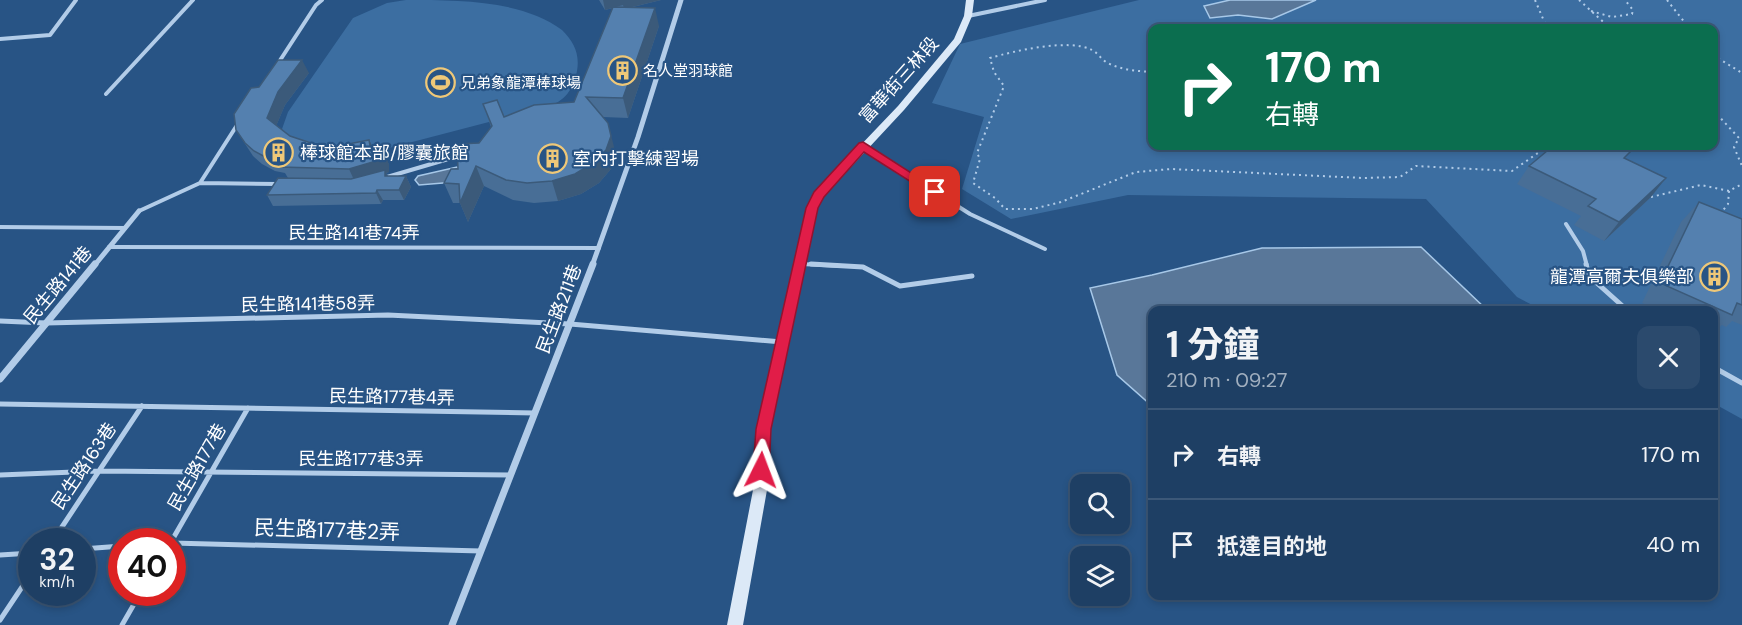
<!DOCTYPE html>
<html lang="zh-TW">
<meta charset="utf-8">
<style>
body{margin:0;font-family:"DM Sans","Noto Sans TC",sans-serif;background:#2b4a6d;color:#f1f3f6;height:100vh;display:flex;flex-direction:column;font-size:22px;white-space:nowrap}
*{box-sizing:border-box;margin:0}
p{font-size:20px;color:#a1afbf}
.icon{flex:none;width:33px;height:33px;fill:none;stroke:currentColor;stroke-width:2;stroke-linecap:round;stroke-linejoin:round}
.map{position:relative;flex:1;overflow:hidden}
.panel{position:absolute;left:1148px;top:306px;width:570px;height:294px;display:flex;flex-direction:column;background:#1e3f64;border-radius:12px;box-shadow:0 3px 9px #0003,0 0 0 2px #3c5878}
.panel>*{flex:none}
.banner{position:absolute;left:1148px;top:24px;width:570px;height:126px;border-radius:12px;box-shadow:0 3px 9px #0003,0 0 0 2px #3c5878;background:#0b6e4f;color:#fff;overflow:hidden}
.tools{position:absolute;left:1070px;top:474px;display:grid;gap:12px}
.tools a{display:grid;place-items:center;width:60px;height:60px;border-radius:12px;background:#1e3f64;box-shadow:0 3px 9px #0003,0 0 0 2px #3c5878;font-size:30px}
.speed{position:absolute;left:18px;top:528px;display:flex;gap:12px;font-size:30px;font-weight:700;text-align:center}
.speed>*{display:grid;place-content:center;width:78px;height:78px;border-radius:50%;background:#1e3f64;box-shadow:0 3px 9px #0003,0 0 0 2px #3c5878;line-height:1}
.speed small{font-size:15px;font-weight:400}
.speed .limit{border:9px solid #d22;background:#fff;color:#111}
.pin{position:absolute;display:grid;place-items:center;width:51px;height:51px;color:#fff;margin:-26px;border-radius:12px;box-shadow:0 3px 9px #0006}
.me{position:absolute;width:66px;margin:-33px;rotate:3deg;stroke-linejoin:round;filter:drop-shadow(0 0 4px #0008)}
.turn{display:flex;align-items:center;gap:21px;height:126px;padding:0 18px;font-size:27px}
.turn .icon{width:78px;height:78px;stroke-width:2.5}
.turn b{display:block;font-size:42px;line-height:51px}
.round{display:grid;place-items:center;flex:none;width:63px;height:63px;border-radius:12px;background:#2b4a6d}
.headline{display:flex;align-items:center;justify-content:space-between;height:102px;padding:0 18px}
h1{font-size:36px;font-weight:700;line-height:45px}
ul{padding:0;list-style:none}
li{display:flex;align-items:center;gap:18px;height:90px;padding:0 18px;border-top:2px solid #3c5878}
li div{flex:1}
li b{display:block;font-size:22px}
li em{font-style:normal}
.map>svg:first-child{display:block}
.green{fill:#3c6ea1;fill-rule:evenodd}
.water{fill:#597799;stroke:#a7c8e8;stroke-width:1.5}
.lines{fill:none;stroke-linecap:round;stroke-linejoin:round}
.path{stroke:#b2cce8;stroke-width:2;stroke-dasharray:2 4;stroke-linecap:butt}
.lane-far1{stroke:#b2cce8;stroke-width:4}
.lane{stroke:#b2cce8;stroke-width:5}
.street-far1{stroke:#b2cce8;stroke-width:5}
.street{stroke:#b2cce8;stroke-width:7}
.secondary{fill:#dce9f7;fill-rule:evenodd}
.wall{fill:#486e96}
.shaded-wall{fill:#3b5a7a}
.building{fill:#5480af;stroke:#3b5a7a;stroke-width:1.5}
.route{fill:#e11d48;stroke:#92132f;stroke-width:1.5}
.labels{text-anchor:middle;stroke-width:4.5;stroke-linejoin:round;paint-order:stroke}
.far-poi-label{font-size:15px;fill:#fff;stroke:#285485;text-anchor:start}
.street-label{font-size:18px;fill:#fff;stroke:#285485}
.poi-label{font-size:18px;fill:#fff;stroke:#285485;text-anchor:start}
.near-street-label{font-size:21px;fill:#fff;stroke:#285485}
</style>
<div class="map">
<svg width="1742" height="625" viewBox="0 0 1742 625">
<rect width="100%" height="100%" fill="#285485"/>
<path class="green" d="M406 0C458 0 522 0 562 30 574 42 580 54 577 71 573 90 565 101 547 107L370 153 345 157 287 138 282 129 288 112 353 18 387 3Z
M1139 0H1742V419L1713 403V310H1542L1517 297 1426 199 1128 195 1011 219 962 189 984 117 932 103 960 44ZM1152 28H1713V146H1152Z"/>
<path class="water" d="M1230 0H1316L1272 19 1238 15 1210 18 1204 6Z
M457 167 463 172 455 182 419 185 415 180 418 176Z
M1421 247 1487 310H1152V406L1117 375 1090 288 1152 275 1262 248Z"/>
<g class="lines">
<path class="path" d="M1535 0 1547 28
M1579 0 1610 28
M1667 0 1689 28
M1591 11 1612 17 1632 14 1633 10 1625 0
M1713 55 1742 73
M1152 72C1137 71 1120 70 1106 62 1101 59 1098 53 1092 50 1069 38 1014 51 990 58L994 72 1004 86 977 153 980 159 973 183 995 198 1005 209H1033L1061 202 1136 172 1171 169 1363 178 1400 177 1416 166 1512 171 1548 146
M1713 110 1739 138 1734 147 1742 166
M1651 197 1701 185 1729 191 1742 184
M1720 214 1728 204 1729 191"/>
<path class="lane-far1" d="M968 16 1045 0
M0 39 50 35 76 0
M277 65 316 5 322 0
M106 94 193 0
M863 146 970 214 1045 249
M387 177 462 155
M200 183 239 122
M139 211 200 183 278 184
M1566 224 1583 251 1587 266
M0 227 125 228
M109 247 599 248
M801 264 842 266"/>
<path class="lane" d="M811 264 863 267 900 286 972 276
M1586 264 1589 276 1627 310
M0 321 46 323 388 315 570 324 782 342
M1713 367 1742 383
M0 404 535 413
M0 475 99 471 511 475
M52 542 142 406
M171 542 248 408
M172 543 481 551
M82 549 122 546
M0 555 32 553
M0 620 32 572
M122 625 141 592"/>
<path class="street-far1" d="M94 266 139 211
M592 266 638 137 681 0"/>
<path class="street" d="M0 379 95 264
M452 625 593 264"/>
<path class="secondary" d="M966 0H974L972 16 961 42 904 110 823 197 817 208 771 428 767 490 743 625H727L753 490 757 428 807 208 815 193 898 106 954 39 964 16Z"/>
</g>
<path class="wall" d="M599 0H661L633 7 659 26 628 118 603 117 616 155 611 169 599 183 581 194 558 201 534 203 513 200 484 186 468 222 460 203H453L444 183 458 169 491 127 483 104 504 117 574 102 613 8 605 10Z
M309 73 285 105 276 126 290 136 323 147 348 148 369 140 374 151 389 164V172L386 173 388 176H406L411 187 404 200H383L381 204 273 206 267 195 288 178 285 173 275 171 262 164 253 156 236 130 259 87Z
M1626 159 1651 197 1604 241 1574 225 1581 216 1517 184 1529 166Z
M1699 202 1742 219V325L1732 321 1726 327 1722 325 1713 333V310H1658L1642 303 1681 222Z"/>
<path class="shaded-wall" d="M603 0H661L624 9 623 5 605 10Z
M655 8 659 26 628 118 623 98Z
M302 60 309 73 285 105 274 131 267 118 278 92Z
M608 123 616 155 611 169 599 183 581 194 558 201 552 181Z
M369 140 376 153 383 151 389 164V172L386 173 390 180 355 182 349 169 371 151Z
M476 166 484 186 468 222 460 203Z
M406 176 411 187 404 200 399 190Z
M1666 178 1651 197 1604 241 1619 222Z
M377 190 383 200 381 204 376 193Z"/>
<path class="building" d="M613 7 655 8 623 98 586 97 608 123 611 136 606 150 593 163 575 174 552 181 527 183 506 180 476 166 460 203 459 184 444 183 451 169H458L457 144 479 143 492 126 483 104 497 100 504 117 534 105 574 102Z
M278 60H302L278 92 267 118 290 136 323 147 348 148V144L369 140 371 151H383V159L349 169 281 167 285 161 267 158 254 151 245 143 236 130 234 114 251 88 259 87Z
M1553 146H1622L1632 150 1624 158 1666 178 1619 222 1588 206 1596 199 1529 166Z
M385 170V176H406L399 190H377L376 193 267 195 278 178 351 179Z
M1699 202 1742 219V305L1737 303 1732 315 1660 283Z"/>
<path class="route" d="M863 142 941 192 935 196 930 194 864 152 824 197 818 208 771 429 769 470 767 475 761 476 756 475 753 470 756 429 806 208 814 192 859 143Z"/>
<defs>
<symbol id="building-ring" viewBox="-11 -11 22 22"><circle r="9.5" fill="#285485" stroke="#efc878" stroke-width="1.5"/><path d="M-4-6H4V6H1V3H-1V6H-4ZM-2.5-4.3h1.7v1.8h-1.7ZM.8-4.3h1.7v1.8H.8ZM-2.5-1h1.7V.8h-1.7ZM.8-1h1.7V.8H.8Z" fill="#efc878"/></symbol>
<symbol id="stadium-ring" viewBox="-11 -11 22 22"><circle r="9.5" fill="#285485" stroke="#efc878" stroke-width="1.5"/><path d="M0-5a6.5 5 0 1 0 0 10a6.5 5 0 1 0 0-10ZM-3.5-1.8h7v3.6h-7Z" fill="#efc878"/></symbol>
</defs>
<g fill-rule="evenodd">
<use href="#building-ring" x="606" y="54" width="33" height="33"/>
<use href="#stadium-ring" x="424" y="66" width="33" height="33"/>
<use href="#building-ring" x="262" y="136" width="33" height="33"/>
<use href="#building-ring" x="536" y="142" width="33" height="33"/>
<use href="#building-ring" x="1698" y="260" width="33" height="33"/>
</g>
<g class="labels">
<g class="far-poi-label">
<text x="643" y="76">名人堂羽球館</text>
<text x="461" y="88">兄弟象龍潭棒球場</text>
</g>
<g class="street-label">
<text transform="translate(899 80) rotate(-48)" y="6">富華街三林段</text>
<text x="354" y="239">民生路141巷74弄</text>
<text transform="translate(58 285) rotate(-50)" y="6">民生路141巷</text>
<text transform="translate(308 304) rotate(-1)" y="6">民生路141巷58弄</text>
<text transform="translate(559 309) rotate(-69)" y="6">民生路211巷</text>
<text transform="translate(392 397) rotate(1)" y="6">民生路177巷4弄</text>
<text x="361" y="465">民生路177巷3弄</text>
<text transform="translate(84 466) rotate(-56)" y="6">民生路163巷</text>
<text transform="translate(197 467) rotate(-60)" y="6">民生路177巷</text>
</g>
<g class="poi-label">
<text x="300" y="159">棒球館本部/膠囊旅館</text>
<text x="573" y="165">室內打擊練習場</text>
<text x="1694" y="283" text-anchor="end">龍潭高爾夫俱樂部</text>
</g>
<g class="near-street-label">
<text transform="translate(327 530) rotate(2)" y="7">民生路177巷2弄</text>
</g>
</g>
</svg>
<div class="tools">
<a><svg class="icon" aria-label="search" viewBox="0 0 24 24"><circle cx="10" cy="10" r="6"/><path d="M15 15l6 6"/></svg></a>
<a><svg class="icon" aria-label="layers" viewBox="0 0 24 24"><path d="M12 4l9 5-9 5-9-5zM3 14l9 5 9-5"/></svg></a>
</div>
<div class="speed"><div>32<small>km/h</small></div><div class="limit">40</div></div>
<div class="pin" style="left:935px;top:192px;background:#d93025"><svg class="icon" aria-label="arrive" viewBox="0 0 24 24"><path d="M6 21V4h12l-3 4 3 4H6"/></svg></div>
<svg class="me" style="left:761px;top:470px" viewBox="-20 -20 40 40"><path d="M0-17L14 15 0 8-14 15z" fill="#e11d48" stroke="#fff" stroke-width="4"/></svg>
<div class="banner">
<div class="turn"><svg class="icon" aria-label="right" viewBox="0 0 24 24"><path d="M7 20v-9h11M14 6l5 5-5 5"/></svg><div><b>170 m</b>右轉</div></div>
</div>
<section class="panel">
<div class="headline"><div><h1>1 分鐘</h1><p>210 m · 09:27</p></div><a class="round"><svg class="icon" aria-label="close" viewBox="0 0 24 24"><path d="M6 6l12 12M18 6L6 18"/></svg></a></div>
<ul>
<li><svg class="icon" aria-label="right" viewBox="0 0 24 24"><path d="M7 20v-9h11M14 6l5 5-5 5"/></svg><div><b>右轉</b></div><em>170 m</em></li>
<li><svg class="icon" aria-label="arrive" viewBox="0 0 24 24"><path d="M6 21V4h12l-3 4 3 4H6"/></svg><div><b>抵達目的地</b></div><em>40 m</em></li>
</ul>
</section>
</div>
